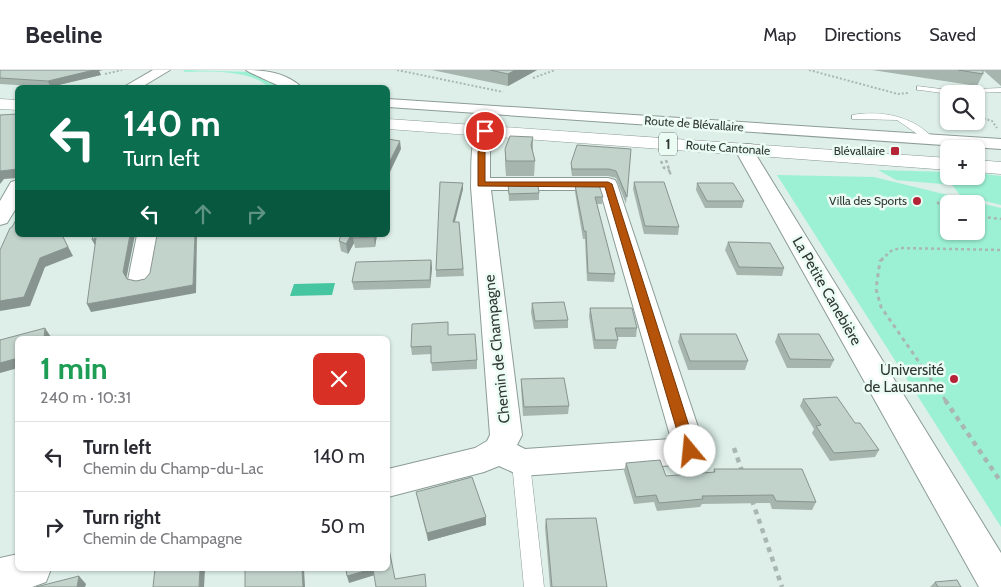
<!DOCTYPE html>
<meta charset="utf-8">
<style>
body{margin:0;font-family:Cabin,sans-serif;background:#f2f2f3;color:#2b2b33;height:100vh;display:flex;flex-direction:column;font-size:19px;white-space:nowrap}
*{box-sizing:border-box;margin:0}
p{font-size:16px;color:#7c7c81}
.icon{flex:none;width:28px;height:28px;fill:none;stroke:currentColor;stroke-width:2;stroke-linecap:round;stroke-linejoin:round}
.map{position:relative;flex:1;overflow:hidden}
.side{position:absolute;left:15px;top:266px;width:375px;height:235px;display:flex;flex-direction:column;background:#fff;border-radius:8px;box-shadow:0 1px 4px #0004}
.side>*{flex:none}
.guide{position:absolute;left:15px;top:15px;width:375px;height:152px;border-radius:8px;box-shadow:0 1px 4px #0004;background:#0b6e4f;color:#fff;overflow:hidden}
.tools{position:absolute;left:940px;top:15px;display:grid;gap:10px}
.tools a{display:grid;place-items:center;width:45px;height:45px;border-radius:8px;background:#fff;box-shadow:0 1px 4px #0004;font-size:25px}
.pin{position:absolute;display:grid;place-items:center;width:42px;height:42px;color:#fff;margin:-21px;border:2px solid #fff;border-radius:50%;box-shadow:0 1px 5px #0007}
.me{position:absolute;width:55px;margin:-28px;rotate:343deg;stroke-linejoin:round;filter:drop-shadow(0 0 4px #0008)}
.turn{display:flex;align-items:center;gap:18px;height:105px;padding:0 25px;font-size:22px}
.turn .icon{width:65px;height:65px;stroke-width:2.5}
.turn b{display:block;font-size:35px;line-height:42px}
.lanes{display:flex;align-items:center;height:48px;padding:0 25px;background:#0003;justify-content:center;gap:25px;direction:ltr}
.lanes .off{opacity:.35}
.round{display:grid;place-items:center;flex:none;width:52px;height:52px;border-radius:8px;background:#f2f2f3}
.summary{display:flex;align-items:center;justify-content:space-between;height:85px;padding:0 25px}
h1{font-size:30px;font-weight:700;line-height:38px;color:#1e9e55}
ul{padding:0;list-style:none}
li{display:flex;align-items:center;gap:15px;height:70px;padding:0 25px;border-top:1px solid #e1e1e2}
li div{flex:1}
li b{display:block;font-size:19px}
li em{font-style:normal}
header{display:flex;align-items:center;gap:30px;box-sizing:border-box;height:70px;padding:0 25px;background:#fff;border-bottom:1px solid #e1e1e2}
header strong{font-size:24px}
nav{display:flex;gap:28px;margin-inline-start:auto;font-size:18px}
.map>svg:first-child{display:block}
.green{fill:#9cf1d4;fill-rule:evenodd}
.water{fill:#45c5a0}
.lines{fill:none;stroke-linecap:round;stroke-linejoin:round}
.service-casing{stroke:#8c9c96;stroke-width:1}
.minor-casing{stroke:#8c9c96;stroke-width:2}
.primary-casing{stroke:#8c9c96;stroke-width:1}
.path-far3{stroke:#a9b7b2;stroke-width:2;stroke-dasharray:2 2;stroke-linecap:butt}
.path-far2{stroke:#a9b7b2;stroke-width:2.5;stroke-dasharray:3 3;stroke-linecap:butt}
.path-far1{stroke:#a9b7b2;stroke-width:3;stroke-dasharray:4 4;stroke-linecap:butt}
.path{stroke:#a9b7b2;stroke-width:4.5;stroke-dasharray:5 5;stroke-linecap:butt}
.service{fill:#fff;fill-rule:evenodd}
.minor{fill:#fff;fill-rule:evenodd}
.primary{fill:#fff;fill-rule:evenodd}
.wall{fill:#a7b5af}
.shaded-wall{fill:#88948f}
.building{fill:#c2d3cc;stroke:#88948f}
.route{fill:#b45309;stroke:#753606}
.poi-dot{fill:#b52337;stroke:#ebfcf5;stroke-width:2}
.labels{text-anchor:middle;stroke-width:5;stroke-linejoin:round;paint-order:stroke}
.far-street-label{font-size:12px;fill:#303734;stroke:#ebfcf5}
.far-poi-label{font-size:12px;fill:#303734;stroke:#ebfcf5;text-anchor:end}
.shield{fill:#ebfcf5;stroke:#68726e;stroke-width:1}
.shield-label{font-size:14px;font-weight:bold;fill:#303734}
.street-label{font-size:15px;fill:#303734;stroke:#ebfcf5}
.poi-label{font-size:15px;fill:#303734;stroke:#ebfcf5;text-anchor:end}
</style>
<header>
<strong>Beeline</strong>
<nav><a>Map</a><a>Directions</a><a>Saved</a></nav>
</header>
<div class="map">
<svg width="1001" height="517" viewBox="0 0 1001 517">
<rect width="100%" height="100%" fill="#ddefe8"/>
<path class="green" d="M183 0 250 2 284 18 268 17C252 0 208 1 185 2Z
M878 100 949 102V106H976V103L1001 106V135L960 125 952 115 896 110Z
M777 105 874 107 1001 138V457ZM949 134H976V161H949Z"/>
<path class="water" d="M335 213 332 225 290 226 294 214Z"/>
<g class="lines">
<defs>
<path id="service" d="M917 16 949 20 1001 18V22L949 24 920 20H917Z
M852 45C881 40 913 46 933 68L926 70 897 50 855 49H852Z
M521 386 527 388 530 393 544 517H524L512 393 515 388Z"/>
<path id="minor" d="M153 0H170L140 18H122Z
M246 0C265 0 288 3 302 18 296 18 290 18 285 18 281 17 248 2 246 0Z
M388 29 1001 69V79L388 37Z
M485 56 491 58 493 61 490 83V108H608L615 110 617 114 706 381 701 390 690 394 521 406 499 396 484 402 388 427V399L475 378 487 371 490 365 471 117C472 99 469 73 479 58ZM491 120H600L671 369 525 379 517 375 522 365Z
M748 74 754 75 757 79 756 85 1001 483V517H979L738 85 742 75Z
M18 110V135L7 153 0 155V131L11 112Z
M137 165H159L152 210 148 215 140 217 132 215 128 210Z
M18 484V499H51L46 512 32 517H0V488Z"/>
<path id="primary" d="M0 29 18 30V40L0 39Z
M388 49 949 88V100L388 59Z
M976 90 1001 92V104L976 102Z"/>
</defs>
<use href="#service" class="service-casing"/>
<use href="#minor" class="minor-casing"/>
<use href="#primary" class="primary-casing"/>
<path class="path-far3" d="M397 0 503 22
M809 0 898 24 908 23
M105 4 122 0
M533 8 555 0
M976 46 992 51 997 58"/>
<path class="path-far2" d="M666 90 671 106
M661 91 664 98 670 101
M937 132 949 142
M976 146 1001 149
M881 190 891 181 900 178 1001 180"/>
<path class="path-far1" d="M883 189 880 191 876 219 881 237 946 331"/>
<path class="path" d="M945 330 1001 412
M734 378 742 401
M752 430 782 517"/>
<use href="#service" class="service"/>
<use href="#minor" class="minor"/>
<use href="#primary" class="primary"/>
</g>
<path class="wall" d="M0 0 99 1 101 5 50 17 0 14Z
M432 0H537L508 16Z
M872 0H1001V16L983 0V4L977 16Z
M533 67V82L535 91 534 106H506L505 94V79Z
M631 79 626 134 616 108 608 106H572L571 100V93Z
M634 112 679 157 678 165 644 164 633 119Z
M463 113V119L455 152H459L464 206 436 207V200Z
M697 113 744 131 742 138H705L696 120Z
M508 115 539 123V130L509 131Z
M575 115 603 127 602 134H597L615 204 614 212 587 211 585 169H583L575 122Z
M341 165H377L375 177 355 178 354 173 348 184 341 181 339 171Z
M728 172 784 198 782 206 737 205 725 180Z
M431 190 432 198 430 218 354 220 352 212Z
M532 233 568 250V258L534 259 531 242Z
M590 238 637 258 636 267H617L618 270 616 279H594L589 246Z
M680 264 748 291 745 300H688L678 272Z
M778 264 834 290 830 298H787L775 272Z
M449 265 477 290V299L432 301 431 284 412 285 411 277Z
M521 309 569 336 568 344 523 346 521 317Z
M803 329 855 353 879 380 875 387 830 391 812 363 814 359 800 336Z
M626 393 666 406 713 402 714 399 816 432 812 440 772 439 770 433 702 434 700 437 657 441 654 432 634 434 624 401Z
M416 422 486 455 428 471 418 430Z
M546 449 607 517H550L545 457Z
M935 512 961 517H930Z"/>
<path class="shaded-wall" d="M90 0H103L99 1 101 5 50 17 48 11Z
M515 0H537L508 16V4Z
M400 71 401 79 388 106V95Z
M18 99V108L4 109 0 114V101Z
M463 113V119L453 158V152Z
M62 165 73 186 45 197 30 236 0 241V231Z
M130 165H135L126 210 123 202Z
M195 165H197L196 223 91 242 87 234 193 215Z
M351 165H357L353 168 354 173 348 184 346 174Z
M374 165H377L375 177 374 167Z
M96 168V177L92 170Z
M431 190 432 198 430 218V210Z
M45 258 51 267 50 269H44Z
M18 288V298L0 303V293Z
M486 447V455L428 471 427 463Z
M200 499H205L204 517H199Z
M302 499H304L305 517H303Z
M372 499H373L375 505 349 513 347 506Z
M79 506 86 514 85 517H77Z"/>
<path class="building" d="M0 0H94L48 11 0 8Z
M490 0H515L508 4Z
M958 0H983V4Z
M18 44V99L0 101V45Z
M510 66 533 67 531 75 535 91H506L505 79Z
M388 69 400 71 388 95Z
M577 75 631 79 627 127 616 101 609 99H572L571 93Z
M440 112 463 113 453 152H459L463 199 436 200Z
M634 112H664L679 157 645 156Z
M697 113H733L744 131H707Z
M508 115H538L539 123 509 124Z
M575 115H599L603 127H595L615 204 588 203 586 161H584Z
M18 146V165H62L68 177 40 188 24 227 0 231V180L10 158 12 157Z
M93 165H130L123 202 127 209 136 211 145 209 150 203 157 165H195L193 215 87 234 96 168 92 170Z
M341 165H351L346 174 339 171Z
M353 165H374V167L353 168Z
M728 172 770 173 784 198 739 197Z
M431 190 430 210 352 212 356 192Z
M564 232 568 250 535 251 532 233Z
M590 238H632L637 258H615L618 270H595Z
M448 252V265L475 264 477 290 431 293V276L411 277 412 254Z
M45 258 44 269H18V288L0 293V270Z
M680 264H736L748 291H690Z
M778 264H819L834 290 790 289Z
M564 308 569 336 524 337 521 309Z
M837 327 855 353H860L879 380 834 383 816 356 821 355 803 329Z
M660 390 666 406 715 402 714 399H802L816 432 776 431 773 425 702 426 703 429 659 433 656 425 636 427 626 393Z
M472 407 486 447 427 463 416 422Z
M596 448 607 517H552L546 449Z
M388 474 395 509 425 504 426 517H376L373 499H388Z
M155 499H200L199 517H153Z
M245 499H302L303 517H245Z
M346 499H372L347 506Z
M79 506 77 517H36Z
M957 510 961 517H938L935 512Z"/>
<path class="route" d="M485 59 489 61 485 83V112H608L612 114 697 381 695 385 690 386 685 385 683 381 605 117 478 116V83L482 61Z"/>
<g class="poi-dot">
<rect x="890" y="76" width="10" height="10" rx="2.5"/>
<circle cx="917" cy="131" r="5"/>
<circle cx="954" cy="309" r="5"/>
</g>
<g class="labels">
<g class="far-street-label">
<text transform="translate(694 54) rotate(4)" y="4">Route de Blévallaire</text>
<text transform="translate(728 78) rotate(4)" y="4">Route Cantonale</text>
</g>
<g class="far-poi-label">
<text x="885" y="85">Blévallaire</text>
<text x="907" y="135">Villa des Sports</text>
</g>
<rect class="shield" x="659" y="62.5" width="18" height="23" rx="4"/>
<g class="shield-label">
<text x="668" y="79">1</text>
</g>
<g class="street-label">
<text transform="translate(827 221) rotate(60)" y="5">La Petite Canebière</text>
<text transform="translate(497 279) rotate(-96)" y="5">Chemin de Champagne</text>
</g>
<g class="poi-label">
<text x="944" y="305">Université<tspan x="944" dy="17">de Lausanne</tspan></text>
</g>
</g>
</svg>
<div class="tools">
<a><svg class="icon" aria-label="search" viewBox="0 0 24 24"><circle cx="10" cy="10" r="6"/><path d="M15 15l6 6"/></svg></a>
<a>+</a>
<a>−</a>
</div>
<div class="pin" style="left:485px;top:61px;background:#d93025"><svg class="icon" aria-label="arrive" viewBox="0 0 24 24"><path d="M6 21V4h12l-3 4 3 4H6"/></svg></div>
<svg class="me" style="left:690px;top:381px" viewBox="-20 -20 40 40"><circle r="19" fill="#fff"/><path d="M0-13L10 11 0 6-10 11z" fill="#b45309"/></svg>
<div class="guide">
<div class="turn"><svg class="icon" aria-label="left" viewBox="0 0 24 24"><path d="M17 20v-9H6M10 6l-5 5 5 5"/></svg><div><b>140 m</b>Turn left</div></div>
<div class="lanes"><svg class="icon" aria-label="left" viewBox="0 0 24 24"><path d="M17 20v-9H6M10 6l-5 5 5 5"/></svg><svg class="icon off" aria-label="ahead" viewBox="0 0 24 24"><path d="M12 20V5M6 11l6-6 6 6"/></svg><svg class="icon off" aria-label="right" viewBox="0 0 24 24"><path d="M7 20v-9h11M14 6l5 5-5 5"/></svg></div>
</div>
<section class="side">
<div class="summary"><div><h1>1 min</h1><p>240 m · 10:31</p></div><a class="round" style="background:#d93025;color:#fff"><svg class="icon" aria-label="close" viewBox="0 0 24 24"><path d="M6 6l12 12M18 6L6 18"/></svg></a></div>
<ul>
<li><svg class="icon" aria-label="left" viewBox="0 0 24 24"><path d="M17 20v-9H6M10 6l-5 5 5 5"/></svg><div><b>Turn left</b><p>Chemin du Champ-du-Lac</p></div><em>140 m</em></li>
<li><svg class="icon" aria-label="right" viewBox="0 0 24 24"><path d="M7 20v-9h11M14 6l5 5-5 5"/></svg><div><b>Turn right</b><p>Chemin de Champagne</p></div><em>50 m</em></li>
</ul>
</section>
</div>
